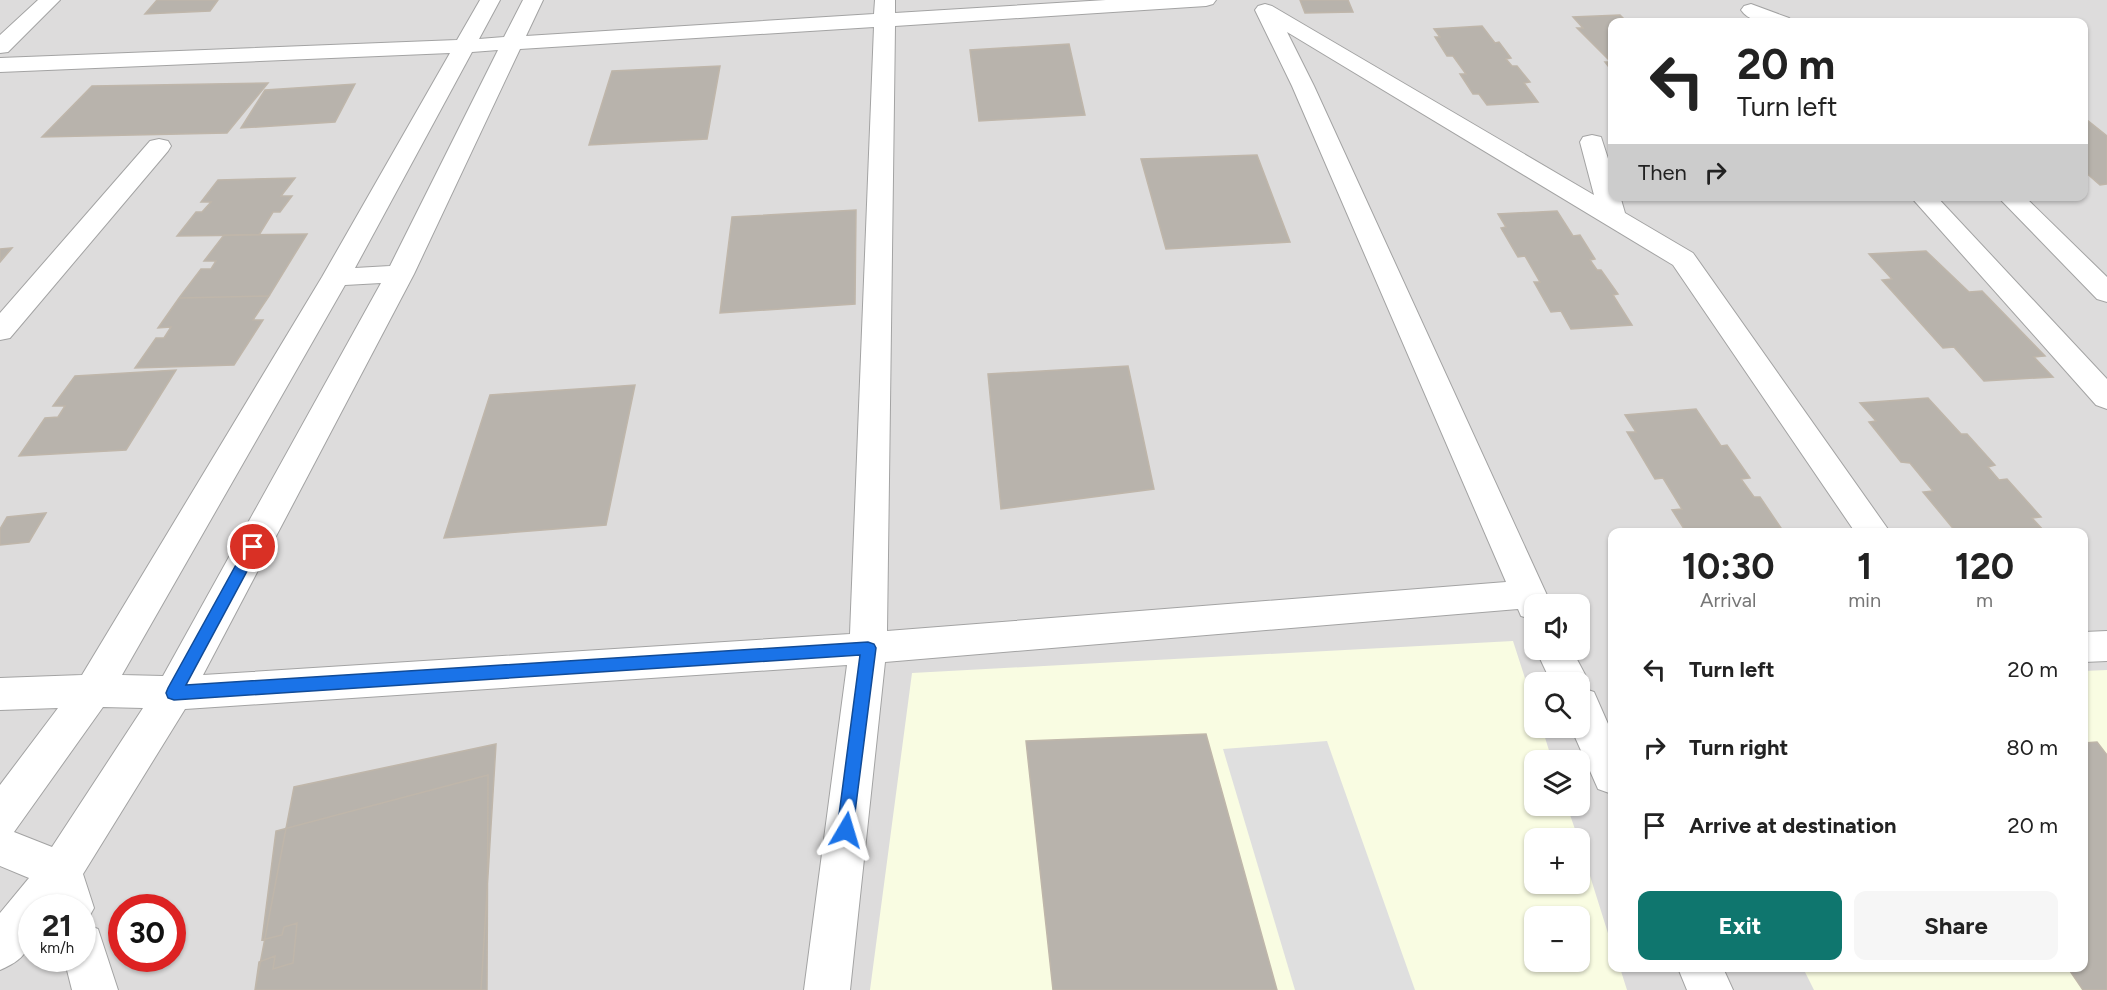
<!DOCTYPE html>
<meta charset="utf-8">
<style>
body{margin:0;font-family:Figtree,sans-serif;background:#f6f6f6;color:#222;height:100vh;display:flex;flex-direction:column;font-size:22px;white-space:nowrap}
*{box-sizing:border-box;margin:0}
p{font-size:20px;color:#767676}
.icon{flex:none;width:33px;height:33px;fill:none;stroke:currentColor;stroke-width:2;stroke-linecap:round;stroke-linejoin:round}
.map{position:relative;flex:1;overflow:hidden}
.side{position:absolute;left:1608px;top:528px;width:480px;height:444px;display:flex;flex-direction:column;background:#fff;border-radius:12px;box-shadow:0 2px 4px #0004}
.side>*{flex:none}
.top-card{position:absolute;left:1608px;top:18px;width:480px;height:183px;border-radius:12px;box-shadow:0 2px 4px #0004;background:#fff;color:#222;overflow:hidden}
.buttons{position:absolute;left:1524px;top:594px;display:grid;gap:12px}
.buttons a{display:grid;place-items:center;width:66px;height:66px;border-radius:12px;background:#fff;box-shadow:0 2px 4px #0004;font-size:30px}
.speed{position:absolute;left:18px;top:894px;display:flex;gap:12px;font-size:30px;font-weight:700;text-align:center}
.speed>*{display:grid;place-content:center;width:78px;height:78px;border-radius:50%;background:#fff;box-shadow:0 2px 4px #0004;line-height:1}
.speed small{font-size:15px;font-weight:400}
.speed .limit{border:9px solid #d22;background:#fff;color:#111}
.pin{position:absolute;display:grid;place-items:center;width:51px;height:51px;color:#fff;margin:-26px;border:3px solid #fff;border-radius:50%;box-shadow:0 2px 6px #0007}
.me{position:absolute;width:66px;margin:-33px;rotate:7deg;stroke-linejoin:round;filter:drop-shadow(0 0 4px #0008)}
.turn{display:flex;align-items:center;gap:21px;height:126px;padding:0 30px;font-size:27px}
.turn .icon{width:78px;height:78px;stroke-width:2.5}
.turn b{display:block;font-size:42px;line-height:51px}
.then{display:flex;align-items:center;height:57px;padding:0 30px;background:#0003;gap:12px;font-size:22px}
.eta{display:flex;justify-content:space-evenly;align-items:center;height:102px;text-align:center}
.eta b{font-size:36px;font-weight:700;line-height:42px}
.primary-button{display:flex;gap:12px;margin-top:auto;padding:12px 30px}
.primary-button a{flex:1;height:69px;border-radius:12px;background:#0f766e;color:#fff;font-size:24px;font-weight:700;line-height:69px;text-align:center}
.primary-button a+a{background:#f6f6f6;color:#222}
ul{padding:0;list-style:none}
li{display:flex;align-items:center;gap:18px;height:78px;padding:0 30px}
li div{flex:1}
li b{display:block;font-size:22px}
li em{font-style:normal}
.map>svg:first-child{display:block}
.residential{fill:#dddcdc;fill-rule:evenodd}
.education{fill:#f9fce2;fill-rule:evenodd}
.parking{fill:#dfdfdf}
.building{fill:#b8b3ac;stroke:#bfb6aa;stroke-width:1.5}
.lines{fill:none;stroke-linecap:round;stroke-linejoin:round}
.minor-casing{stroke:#a3a3a3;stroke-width:2}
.minor{fill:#fff;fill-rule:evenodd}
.route{fill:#1a73e8;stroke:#114b97;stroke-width:1.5}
</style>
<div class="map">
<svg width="2107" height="990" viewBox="0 0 2107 990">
<rect width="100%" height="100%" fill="#efede7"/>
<path class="residential" d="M0 0H2107V990H0ZM1612 22H2084V196H1612ZM1612 532H2084V968H1612ZM1534 604H1580V650H1534ZM1534 682H1580V728H1534ZM1534 760H1580V806H1534ZM1534 838H1580V884H1534ZM32 908H82V958H32ZM122 908H172V958H122ZM1534 916H1580V962H1534Z"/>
<path class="education" d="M1513 641 1534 706V728H1542L1552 760H1534V806H1567L1578 838H1534V884H1580V844L1612 946V968H1620L1627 990H870L912 673ZM1534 916H1580V962H1534Z
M2107 670V990H1814L1803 968H2084V671Z"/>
<path class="parking" d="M1327 741 1415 990H1295L1223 749Z"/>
<path class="building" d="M157 0H218L210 11 145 14Z
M1300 0H1348L1353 12 1305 13Z
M1620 15 1627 22H1612V71L1605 62H1611L1577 28H1583L1573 17Z
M1482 26 1495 43 1499 42 1511 58 1506 59 1512 66H1517L1530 82 1524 83 1538 102 1487 105 1479 94H1473L1460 74H1466L1453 56H1447L1435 37H1440L1434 29Z
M1069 44 1085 115 979 121 970 50Z
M720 66 707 139 589 145 612 71Z
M268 83 227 133 42 137 92 86Z
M355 84 335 122 241 128 265 90Z
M2084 120H2087L2107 136V184L2100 185 2084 171Z
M1257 155 1290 242 1166 249 1141 159Z
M295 178 281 196H292L280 212H273L259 235 177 236 196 212H202L211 202H201L218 180Z
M856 210 855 304 720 313 732 217Z
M1557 211 1573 236 1580 235 1595 259 1590 260 1597 270H1601L1618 294 1613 295 1632 325 1571 329 1561 311 1551 312 1534 282H1540L1525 256 1518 257 1501 228 1506 227 1498 214Z
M307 234 269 296 179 298 201 269H211L216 261H204L224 235Z
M12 248 0 262V249Z
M1926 251 1969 292 1982 291 2045 356 2034 357 2053 377 1984 381 1954 347 1943 348 1882 280 1892 279 1869 254Z
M269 296 253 320H263L234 365 135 368 156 338H164L171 327 158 328 179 298Z
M1128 366 1154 489 1001 509 988 374Z
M176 370 126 450 19 456 45 418 58 417 65 406H53L75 376Z
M635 385 606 525 444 538 490 395Z
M1928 398 1961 434H1967L1995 465 1988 467 1999 480 2007 479 2041 517 2032 518 2045 532H1956L1923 492 1933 491 1910 463 1901 462 1869 422 1876 421 1860 403Z
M1696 409 1721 446 1727 445 1750 478 1741 479 1754 497H1760L1781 528 1776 529 1778 532H1686L1672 510 1682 509 1663 478 1655 479 1627 432H1636L1625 415Z
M46 513 29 542 0 545V529L7 517Z
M1206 734 1277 990H1053L1026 741Z
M2097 742 2107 755V990H2083L2068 968H2084V743Z
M496 744 481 990H255L294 787Z
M488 775 487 990H255L259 962 275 956 273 969 293 963 297 923 284 927 282 935 262 940 276 831Z"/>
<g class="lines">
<defs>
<path id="minor" d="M38 0H60L8 52 0 53V35Z
M480 0H500L479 39 504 37 523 0H543L526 36 874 14 875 0H895V13L1106 0H1216L1213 4 1206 6 895 26 887 631 1506 582 1292 86 1255 10 1258 6 1265 4 1272 6 1594 195 1580 142 1583 137 1592 135 1601 137 1612 171V196H1620L1625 213 1693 253 1890 532H1855L1673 265 1287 32 1314 86 1551 604H1534V620L1521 616 1518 609 885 662 850 990H804L847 665 185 709 83 874 94 908 85 924 98 929 118 990H72L64 958H82V908H32C32 940 34 956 0 970V913L29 878 0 866V785L58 708 0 710V678L82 675 322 277 450 53 0 72V58L457 40ZM874 27 850 634 203 675 414 274 520 49ZM498 50 390 266 355 268 472 52ZM381 283 163 676 122 675 345 285ZM103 707 143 708 52 847 14 832Z
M1751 4 1789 18 1793 22C1777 24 1751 25 1741 10L1744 6Z
M159 139 168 141 171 146 168 151 10 338 0 340V313L150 141Z
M1910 196H1936L2107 379V409L2096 405Z
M1997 196H2024L2107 277V302L2097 299Z
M2107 631V661L2084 662V632Z
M1536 650H1572L1589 682 1585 689 1594 692 1612 733V794L1598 789 1571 728H1580V682H1551Z
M1678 968H1723L1733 990H1687Z"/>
</defs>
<use href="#minor" class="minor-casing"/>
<use href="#minor" class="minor"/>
</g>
<path class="route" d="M253 541 260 547 186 685 868 642 874 644 876 648 852 836 846 838 840 836 837 830 860 655 174 700 168 698 166 693 168 688 248 543Z"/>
</svg>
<div class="buttons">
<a><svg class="icon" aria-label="sound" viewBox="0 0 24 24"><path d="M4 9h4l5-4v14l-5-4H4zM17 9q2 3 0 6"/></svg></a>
<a><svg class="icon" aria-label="search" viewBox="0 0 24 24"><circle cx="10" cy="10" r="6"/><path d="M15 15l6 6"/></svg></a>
<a><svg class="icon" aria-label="layers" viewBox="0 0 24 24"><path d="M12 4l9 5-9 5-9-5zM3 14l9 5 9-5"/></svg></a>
<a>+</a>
<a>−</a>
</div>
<div class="speed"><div>21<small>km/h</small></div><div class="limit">30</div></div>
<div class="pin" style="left:253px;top:547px;background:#d93025"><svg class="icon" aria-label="arrive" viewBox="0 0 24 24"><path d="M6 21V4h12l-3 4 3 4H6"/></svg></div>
<svg class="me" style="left:846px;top:830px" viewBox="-20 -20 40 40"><path d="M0-17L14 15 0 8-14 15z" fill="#1a73e8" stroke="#fff" stroke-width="4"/></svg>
<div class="top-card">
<div class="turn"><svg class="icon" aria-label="left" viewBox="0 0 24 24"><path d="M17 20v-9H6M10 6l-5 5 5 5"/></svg><div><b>20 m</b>Turn left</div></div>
<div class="then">Then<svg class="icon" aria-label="right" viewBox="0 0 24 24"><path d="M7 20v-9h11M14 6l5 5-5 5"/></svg></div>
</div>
<section class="side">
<div class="eta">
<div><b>10:30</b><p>Arrival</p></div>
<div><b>1</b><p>min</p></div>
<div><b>120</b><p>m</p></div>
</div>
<ul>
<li><svg class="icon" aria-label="left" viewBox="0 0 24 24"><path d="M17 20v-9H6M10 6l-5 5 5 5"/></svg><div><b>Turn left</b></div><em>20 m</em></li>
<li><svg class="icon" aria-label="right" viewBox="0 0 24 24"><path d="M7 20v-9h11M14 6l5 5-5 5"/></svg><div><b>Turn right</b></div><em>80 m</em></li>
<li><svg class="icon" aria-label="arrive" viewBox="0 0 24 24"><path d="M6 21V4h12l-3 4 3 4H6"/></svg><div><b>Arrive at destination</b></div><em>20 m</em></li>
</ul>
<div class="primary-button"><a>Exit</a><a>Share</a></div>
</section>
</div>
